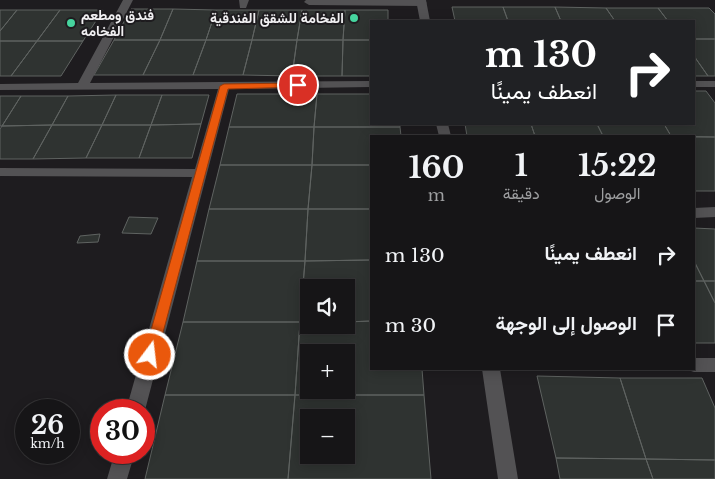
<!DOCTYPE html>
<html lang="ar">
<meta charset="utf-8">
<style>
body{margin:0;font-family:"Libre Baskerville",Vazirmatn,serif;background:#232224;color:#f1f3f6;direction:rtl;height:100vh;display:flex;flex-direction:column;font-size:19px;white-space:nowrap}
*{box-sizing:border-box;margin:0}
p{font-size:16px;color:#9e9fa1}
.icon{flex:none;width:28px;height:28px;fill:none;stroke:currentColor;stroke-width:2;stroke-linecap:round;stroke-linejoin:round}
.map{position:relative;flex:1;overflow:hidden;direction:ltr}
.panel{position:absolute;left:370px;top:135px;width:325px;height:235px;display:flex;flex-direction:column;background:#161517;border-radius:0px;box-shadow:0 2px 12px #0003,0 0 0 1px #353436;direction:rtl}
.panel>*{flex:none}
.guide{position:absolute;left:370px;top:20px;width:325px;height:105px;border-radius:0px;box-shadow:0 2px 12px #0003,0 0 0 1px #353436;direction:rtl;background:#202124;color:#fff;overflow:hidden}
.buttons{position:absolute;left:300px;top:279px;display:grid;gap:10px}
.buttons a{display:grid;place-items:center;width:55px;height:55px;border-radius:0px;background:#161517;box-shadow:0 2px 12px #0003,0 0 0 1px #353436;font-size:25px}
.speed{position:absolute;left:15px;top:399px;display:flex;gap:10px;font-size:25px;font-weight:700;text-align:center}
.speed>*{display:grid;place-content:center;width:65px;height:65px;border-radius:50%;background:#161517;box-shadow:0 2px 12px #0003,0 0 0 1px #353436;line-height:1}
.speed small{font-size:12px;font-weight:400}
.speed .limit{border:8px solid #d22;background:#fff;color:#111}
.pin{position:absolute;display:grid;place-items:center;width:42px;height:42px;color:#fff;margin:-21px;border:2px solid #fff;border-radius:50%;box-shadow:0 1px 5px #0007}
.me{position:absolute;width:55px;margin:-28px;rotate:15deg;stroke-linejoin:round;filter:drop-shadow(0 0 4px #0008)}
.turn{display:flex;align-items:center;gap:18px;height:105px;padding:0 15px;font-size:22px}
.turn .icon{width:65px;height:65px;stroke-width:2.5}
.turn b{display:block;font-size:35px;line-height:42px}
.eta{display:flex;justify-content:space-evenly;align-items:center;height:85px;text-align:center}
.eta b{font-size:30px;font-weight:700;line-height:35px}
ul{padding:0;list-style:none}
li{display:flex;align-items:center;gap:15px;height:70px;padding:0 15px}
li div{flex:1}
li b{display:block;font-size:19px}
li em{font-style:normal}
.map>svg:first-child{display:block}
.building{fill:#2f3331;stroke:#5f6361;fill-rule:evenodd}
.lines{fill:none;stroke-linecap:round;stroke-linejoin:round}
.minor{fill:#535254;fill-rule:evenodd}
.tertiary{fill:#535254;fill-rule:evenodd}
.route{fill:#ea580c;stroke:#983908}
.poi-dot{fill:#46d49e;stroke:#1e1c1f;stroke-width:2}
.labels{text-anchor:middle;stroke-width:4;stroke-linejoin:round;paint-order:stroke}
.far-poi-label{font-size:14px;font-weight:bold;fill:#f1f0f2;stroke:#1e1c1f;text-anchor:start}
</style>
<div class="map">
<svg width="715" height="479" viewBox="0 0 715 479">
<rect width="100%" height="100%" fill="#1e1c1f"/>
<path class="building" d="M452 7H503L508 21H455Z
M503 7H555L561 21H508Z
M555 7 606 8 615 21H561Z
M606 8H658L668 21H615Z
M658 8H709L715 14V39H694V21H668Z
M131 9H173L160 40H114Z
M173 9 216 10 206 40H160Z
M0 10H17L0 31Z
M17 10H60L37 41H0V31Z
M60 10H103L83 41H37Z
M216 10H259L252 40H206Z
M259 10H302L297 40H252Z
M302 10H345L343 40H297Z
M345 10H388V21H371V40H343Z
M694 39H715V76H708L694 56Z
M114 40H160L143 75H94Z
M160 40H206L193 75H143Z
M206 40H252L243 75H193Z
M252 40H297L292 76 243 75Z
M297 40H343L342 76H292Z
M343 40H371V76H342Z
M0 41H37L11 76H0Z
M37 41H83L61 76H11Z
M694 56 708 76H694Z
M694 91H706L715 103V137L671 136 664 124H694Z
M237 94H317L314 127H229Z
M317 94H371V124H400V127H314Z
M116 95 102 125H52L68 96Z
M116 95H162L151 125H102Z
M162 95H209L201 124 151 125Z
M0 96H21L2 126H0Z
M21 96H68L52 125 2 126Z
M201 124 192 158H139L151 125Z
M465 124H531L535 136H467Z
M531 124H597L603 136H535Z
M597 124H664L671 136H603Z
M52 125 33 159H0V129L2 126Z
M52 125H102L86 158 33 159Z
M102 125H151L139 158H86Z
M229 127H314L312 165H220Z
M314 127H400L401 136H371V165H312Z
M694 137H715V191H694Z
M220 165H312L308 209H209Z
M312 165H371V209H308Z
M209 209H308L305 261H197Z
M308 209H371V260L305 261Z
M129 217 158 218 151 234 122 233Z
M694 228 715 229V281H704L694 261Z
M100 234 98 242 77 243 80 236Z
M371 260V321L346 322V288H309V322H300L305 261Z
M197 261H305L300 322H183Z
M694 261 704 281H694Z
M694 281H704L715 303V343H694Z
M704 281H715V303Z
M371 321V369H422L424 395H295L300 322H309V325H346V322ZM309 352H346V390H309Z
M183 322H300L295 395H165Z
M537 376 620 378 646 459 556 458Z
M620 378H702L715 408V460L646 459Z
M165 395H295L288 479H145Z
M295 395H424L431 479H288ZM309 418H346V455H309Z
M556 458 646 459 653 479H560Z
M646 459 715 460V479H653Z"/>
<g class="lines">
<path class="minor" d="M123 0H133L90 83 371 81V87L229 89 144 414V410H126L192 177 0 176V168L195 169 218 89 0 90V84L78 83Z
M239 0H249L246 8H240Z
M306 0H422L427 3 422 6 309 5 304 2Z
M694 81H715V87H694Z
M715 207V217L694 218V208Z
M694 358H715V372H694L688 370 687 369H694Z
M115 452H135L127 479H107Z"/>
<path class="tertiary" d="M416 0H426L430 21H420Z
M436 124H448L451 136H439Z
M482 369H500L518 479H498Z"/>
</g>
<path class="route" d="M298 83 301 84V87L228 89 157 355 155 359 150 361 146 359 144 355 220 86 224 84Z"/>
<g class="poi-dot">
<circle cx="354" cy="18" r="5"/>
<circle cx="71" cy="23" r="5"/>
</g>
<g class="labels">
<g class="far-poi-label">
<text x="81" y="20">فندق ومطعم<tspan x="81" dy="16">الفخامه</tspan></text>
<text x="344" y="23" text-anchor="end">الفخامة للشقق الفندقية</text>
</g>
</g>
</svg>
<div class="buttons">
<a><svg class="icon" aria-label="sound" viewBox="0 0 24 24"><path d="M4 9h4l5-4v14l-5-4H4zM17 9q2 3 0 6"/></svg></a>
<a>+</a>
<a>−</a>
</div>
<div class="speed"><div>26<small>km/h</small></div><div class="limit">30</div></div>
<div class="pin" style="left:298px;top:85px;background:#d93025"><svg class="icon" aria-label="arrive" viewBox="0 0 24 24"><path d="M6 21V4h12l-3 4 3 4H6"/></svg></div>
<svg class="me" style="left:150px;top:355px" viewBox="-20 -20 40 40"><circle r="17" fill="#ea580c" stroke="#fff" stroke-width="3"/><path d="M0-11L8 9 0 5-8 9z" fill="#fff"/></svg>
<div class="guide">
<div class="turn"><svg class="icon" aria-label="right" viewBox="0 0 24 24"><path d="M7 20v-9h11M14 6l5 5-5 5"/></svg><div><b>130 m</b>انعطف يمينًا</div></div>
</div>
<section class="panel">
<div class="eta">
<div><b>15:22</b><p>الوصول</p></div>
<div><b>1</b><p>دقيقة</p></div>
<div><b>160</b><p>m</p></div>
</div>
<ul>
<li><svg class="icon" aria-label="right" viewBox="0 0 24 24"><path d="M7 20v-9h11M14 6l5 5-5 5"/></svg><div><b>انعطف يمينًا</b></div><em>130 m</em></li>
<li><svg class="icon" aria-label="arrive" viewBox="0 0 24 24"><path d="M6 21V4h12l-3 4 3 4H6"/></svg><div><b>الوصول إلى الوجهة</b></div><em>30 m</em></li>
</ul>
</section>
</div>
